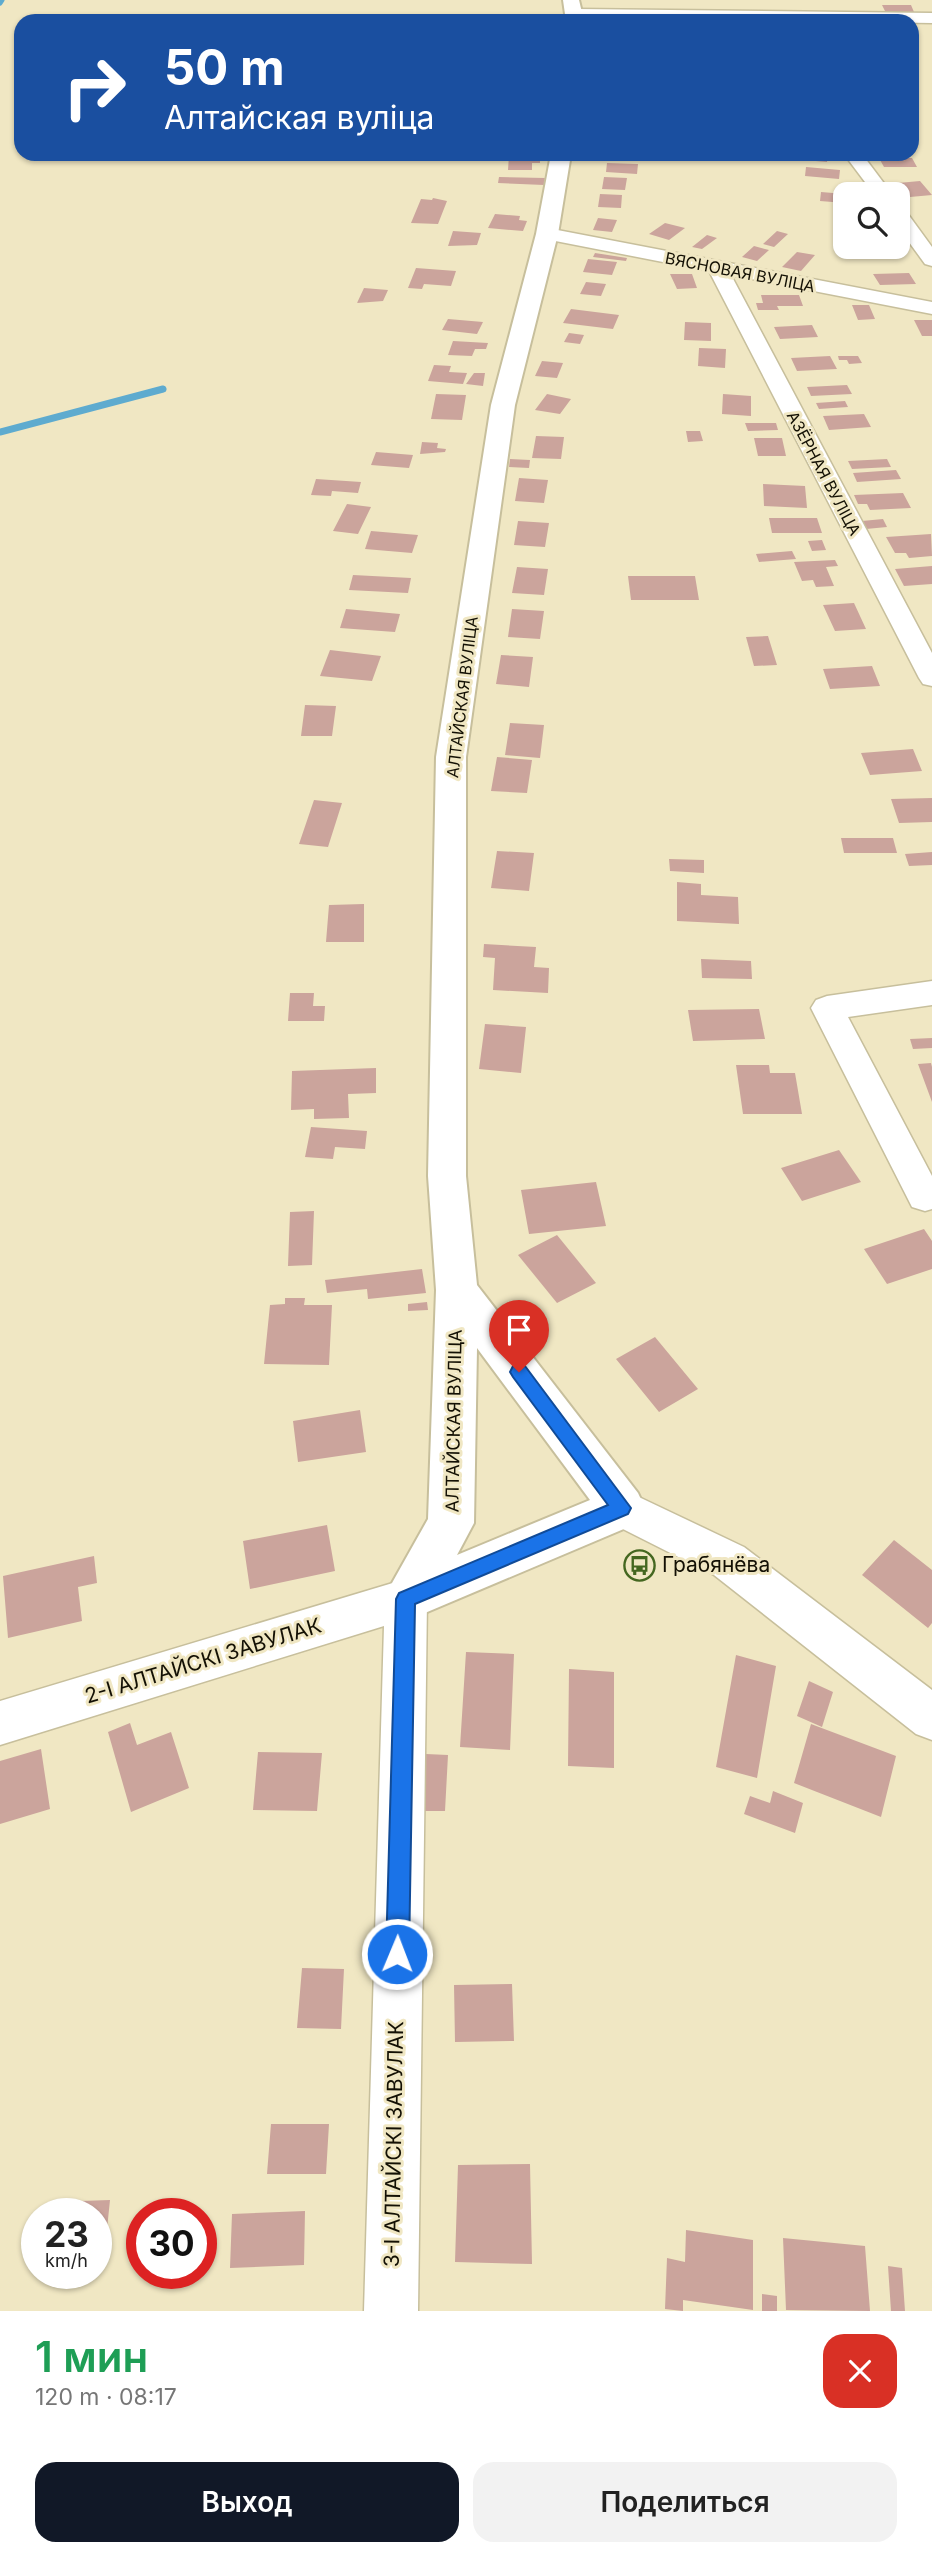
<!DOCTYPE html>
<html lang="ru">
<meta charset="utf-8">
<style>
body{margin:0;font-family:Inter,sans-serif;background:#f2f2f2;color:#222;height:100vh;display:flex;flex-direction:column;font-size:26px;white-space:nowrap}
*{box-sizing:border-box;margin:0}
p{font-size:23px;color:#767676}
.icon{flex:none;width:38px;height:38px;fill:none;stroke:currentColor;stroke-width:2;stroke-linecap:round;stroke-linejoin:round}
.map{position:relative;height:2311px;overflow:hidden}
.details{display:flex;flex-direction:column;background:#fff;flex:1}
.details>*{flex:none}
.banner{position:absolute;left:14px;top:14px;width:905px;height:147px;border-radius:21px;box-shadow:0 2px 5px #0004;background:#1a4fa0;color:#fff;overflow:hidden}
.controls{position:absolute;left:833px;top:182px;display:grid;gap:14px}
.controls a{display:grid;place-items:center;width:77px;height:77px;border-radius:14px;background:#fff;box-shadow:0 2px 5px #0004;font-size:35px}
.speed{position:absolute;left:21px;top:2198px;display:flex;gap:14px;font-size:35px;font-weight:700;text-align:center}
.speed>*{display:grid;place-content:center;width:91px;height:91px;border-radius:50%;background:#fff;box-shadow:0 2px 5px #0004;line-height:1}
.speed small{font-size:18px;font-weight:400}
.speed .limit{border:10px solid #d22;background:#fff;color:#111}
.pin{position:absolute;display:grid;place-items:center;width:60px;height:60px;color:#fff;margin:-72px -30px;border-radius:50% 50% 50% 0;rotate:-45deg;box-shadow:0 0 7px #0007}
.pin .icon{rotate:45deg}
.me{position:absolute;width:77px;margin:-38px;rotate:1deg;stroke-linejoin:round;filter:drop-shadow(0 0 5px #0008)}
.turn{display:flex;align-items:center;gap:24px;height:147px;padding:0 35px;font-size:32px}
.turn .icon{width:91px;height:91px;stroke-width:2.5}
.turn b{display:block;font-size:49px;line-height:60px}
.round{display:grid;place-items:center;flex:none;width:74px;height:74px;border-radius:21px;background:#f2f2f2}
.headline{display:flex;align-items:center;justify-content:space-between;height:119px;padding:0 35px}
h1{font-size:42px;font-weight:600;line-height:52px;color:#1e9e55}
.action{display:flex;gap:14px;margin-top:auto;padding:14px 35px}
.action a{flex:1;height:80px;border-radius:21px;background:#111827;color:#fff;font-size:28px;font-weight:600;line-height:80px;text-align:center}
.action a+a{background:#f2f2f2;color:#222}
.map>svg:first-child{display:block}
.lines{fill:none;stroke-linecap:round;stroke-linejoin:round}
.stream-far1{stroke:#5eabcf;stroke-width:5}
.stream{stroke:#5eabcf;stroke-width:7}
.building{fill:#cba49c}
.minor-casing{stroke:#c7bf9c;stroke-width:3}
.major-casing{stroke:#c7bf9c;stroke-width:4}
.minor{fill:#fff;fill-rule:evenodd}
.major{fill:#fff;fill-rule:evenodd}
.route{fill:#1a73e8;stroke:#114b97;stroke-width:2}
.labels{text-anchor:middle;stroke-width:6;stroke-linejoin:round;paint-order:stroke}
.far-street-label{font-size:16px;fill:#131004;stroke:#f0e7c3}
.street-label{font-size:18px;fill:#131004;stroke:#f0e7c3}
.near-poi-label{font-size:21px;fill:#131004;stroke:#f0e7c3;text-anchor:start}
.near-street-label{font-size:21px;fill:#131004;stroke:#f0e7c3}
</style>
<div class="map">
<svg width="932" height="2311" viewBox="0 0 932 2311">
<rect width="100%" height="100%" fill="#f0e7c3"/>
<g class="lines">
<path class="stream-far1" d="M0 3 2 0"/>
<path class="stream" d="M0 432 163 389"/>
</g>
<path class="building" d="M882 5H911L914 12 898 14 885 11Z
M510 14H530V16H542L543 21H510Z
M683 154H718L716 160 682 158Z
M794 154H828L827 162 793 159Z
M509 155 540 156V163H532V170H508Z
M879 158H912L917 167H884Z
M607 163 638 164 637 174 606 172Z
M806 167 840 170 839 179 805 176Z
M499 177 545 178 544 185 498 183Z
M604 177 627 178 625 190 602 189Z
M920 181 932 195 910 197 898 183Z
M821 192 845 194V203L820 201Z
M600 194 622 195 621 208 598 207Z
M433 198 447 201 438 224 411 223 421 199 432 200Z
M495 214 520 216 519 220 527 221 523 231 488 228Z
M598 218 617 220 612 232 593 230Z
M665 223 685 228 669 240 649 234Z
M453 231 481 233 477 245 448 246Z
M777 231 788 234 774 247 763 244Z
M707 235 717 238 702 249 692 247Z
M754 246 769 250 757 261 742 257Z
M855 247H892V253L855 250Z
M797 252 815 255 801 271 782 267Z
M595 253 627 258 626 261 593 257Z
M588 259 617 262 612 275 583 272Z
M416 268 456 271 451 286 424 284 422 289 408 288Z
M909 273 916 284 880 285 873 274Z
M670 274H692L697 288 677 289Z
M586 282 606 284 601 296 580 294Z
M364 288 388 290 383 301 357 303Z
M761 295H799L803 306H777L779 310H758L756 303H763Z
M852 305H869L875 319 858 320Z
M571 309 619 315 613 329 563 323Z
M448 319 483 322 477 334 442 330Z
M914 320H932V336H922Z
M685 322 711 323V341L684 340Z
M812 325 818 337 780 339 774 327Z
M569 333 584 335 580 344 564 342Z
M453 341 488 343 486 349H475L472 356 448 355Z
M699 348 726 349 725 368 698 366Z
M830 356 837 369 797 371 791 358Z
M838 356H858L862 363 849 364 847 360H839Z
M542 361 563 363 557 378 535 376Z
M434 365 451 366 449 372 467 373 463 384 428 381Z
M474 373H485L483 386 466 384Z
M847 385 852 394 811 396 807 387Z
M436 394 466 395 462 420 431 419Z
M547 394 571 399 560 414 535 410Z
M723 394 751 396V416L722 414Z
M845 401 848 407 819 409 816 403Z
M864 414 871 427 829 430 823 416Z
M745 423H776L778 430 748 431Z
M686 431H700L703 441 688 442Z
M536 436 564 437 561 459 532 458Z
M754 438H782L786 456H758Z
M422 442 438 443 437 448 446 449 445 452 420 454Z
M376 452 413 455 409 468 371 465Z
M510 459 530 460 529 468 509 467Z
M887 459 891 467 852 469 848 461Z
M896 470 901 479 857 482 853 473Z
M519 478 548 480 544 503 515 501Z
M316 479 361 482 358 493 332 491 331 496 311 495Z
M763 484 805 486 807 508 764 506Z
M903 493 911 508 870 510 867 504H858L854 495Z
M347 504 371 507 358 534 333 531Z
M769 518H817L822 533H772Z
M883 519 887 527 866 529 862 521Z
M518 521 549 523 545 547 514 545Z
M371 531 418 535 412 553 365 549Z
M931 534 932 556 909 558 906 553H895L886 537Z
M822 540 826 550 812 551 808 541Z
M792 551 796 559 759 562 756 554Z
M835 560 838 566 826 567 834 586 816 587 813 580 802 581 794 562Z
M932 566V584L904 586 895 569Z
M517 567 548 569 544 595 512 593Z
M353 575 411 578 408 593 349 590Z
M628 576H695L699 600H631Z
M854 603 866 629 835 631 823 605Z
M346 609 400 614 395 632 340 628Z
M512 609 544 611 540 639 508 637Z
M768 636 777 665 754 666 746 637Z
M330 650 381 656 372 681 320 676Z
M501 655 533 657 529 687 496 684Z
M872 666 880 686 830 689 823 669Z
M305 705 336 706 332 736H301Z
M510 723 544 725 540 758 505 755Z
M913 749 922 771 870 775 861 753Z
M497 757 532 760 527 793 491 791Z
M932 798V822L899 823 891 799Z
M314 800 342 803 328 847 299 844Z
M841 838H893L897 853H844Z
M497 851 534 853 529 891 491 888Z
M932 852V865L909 866 905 854Z
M669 859 704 860V873L670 871Z
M677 882 701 884V895L738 897 739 924 677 921Z
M364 904V942H326L329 905Z
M484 944 536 947 534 967 549 968 548 993 493 990 495 958 483 957Z
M701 959 751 961 752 979 702 978Z
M290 993H314L313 1006H325L324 1021H288Z
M759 1009 765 1039 693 1041 688 1010Z
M485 1024 526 1027 521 1073 479 1069Z
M932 1038V1048L913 1049 910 1039Z
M931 1063 932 1067V1102L918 1064Z
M736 1065H769L770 1073H795L802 1114H743Z
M376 1068V1093L348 1094 349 1118 314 1119V1109L291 1110 292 1071Z
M311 1127 367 1131 365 1149 335 1147 333 1159 305 1157Z
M839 1150 861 1182 802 1201 781 1168Z
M596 1182 606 1226 529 1234 521 1190Z
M314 1211 312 1265 288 1266 290 1212Z
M924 1229 932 1241V1269L887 1284 864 1249Z
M557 1235 596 1283 557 1303 518 1255Z
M422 1269 426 1293 368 1299 367 1289 327 1293 325 1280Z
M285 1298H305L304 1305H332L329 1365 264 1364 270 1305 285 1304Z
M427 1302 428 1310 408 1311V1304Z
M655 1337 698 1389 659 1412 616 1359Z
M360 1410 366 1452 298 1462 293 1421Z
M327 1525 335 1571 250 1589 243 1541Z
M894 1540 932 1570V1623L928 1628 862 1575Z
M94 1556 97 1583 78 1587 82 1621 8 1638 3 1576Z
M466 1652 514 1654 510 1750 460 1747Z
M736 1655 776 1666 757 1778 716 1767Z
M569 1669 614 1672V1768L568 1766Z
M809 1681 833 1692 822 1727 797 1716Z
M130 1723 137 1745 171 1732 189 1788 131 1812 108 1732Z
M811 1724 896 1756 881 1817 794 1783Z
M41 1749 50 1809 0 1824V1761Z
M258 1752 322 1753 317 1811 253 1810Z
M426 1754 448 1755 445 1811H424Z
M773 1791 803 1803 795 1833 744 1814 750 1796 770 1803Z
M302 1968 344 1969 341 2029 297 2028Z
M512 1984 514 2041 455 2042 454 1985Z
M271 2124H329L326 2174H267Z
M530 2164 532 2264 455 2262 458 2165Z
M110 2200 104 2258H96V2214H78L80 2201Z
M305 2211 304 2265 230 2268 232 2214Z
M686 2230 753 2240V2310L683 2300V2311L665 2309 667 2258 685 2262Z
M783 2238 865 2246 870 2311 786 2310Z
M888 2266 902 2268 905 2311H891Z
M762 2294 777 2296V2311H762Z"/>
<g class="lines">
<defs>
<path id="minor" d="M576 9 932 13V23L571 17 568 14 571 11Z
M844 154H862L892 194H874Z
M898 208 905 210 932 247V266L925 264 898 227Z
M547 228 932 302V314L731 275 932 653V686L923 684 919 678 709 271 540 238 537 234Z
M932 981V1005L848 1017 932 1176V1209L925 1211 912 1207 811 1008 816 1000 827 996Z
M622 1489 744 1547 932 1690V1740L916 1734 714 1575 607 1521 601 1508 607 1495Z
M406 1579 421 1585 427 1599 418 2311H364L384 1626 0 1745V1701Z"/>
<path id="major" d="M563 0H579L584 21H566Z
M551 154H571L558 234 515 405 466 757V1176L477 1285 638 1493 645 1508 638 1523 406 1621 389 1615 383 1599 428 1519 436 1290 428 1176 436 757 491 405 536 234ZM477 1348 590 1500 457 1555 474 1523Z"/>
</defs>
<use href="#minor" class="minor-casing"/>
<use href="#major" class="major-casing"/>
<use href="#minor" class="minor"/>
<use href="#major" class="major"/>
</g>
<path class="route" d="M519 1364 525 1366 631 1508 628 1514 415 1604 409 1954 405 1962 397 1965 390 1962 386 1954 396 1599 399 1593 608 1505 513 1377 510 1372 513 1366Z"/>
<defs>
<symbol id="bus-ring" viewBox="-11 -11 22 22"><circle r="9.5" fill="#f0e7c3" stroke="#446720" stroke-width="1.5"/><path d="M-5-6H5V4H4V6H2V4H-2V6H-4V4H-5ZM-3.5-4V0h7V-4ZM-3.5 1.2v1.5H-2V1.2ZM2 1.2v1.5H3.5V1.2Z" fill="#446720"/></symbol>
</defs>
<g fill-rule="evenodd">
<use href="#bus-ring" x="622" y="1548" width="35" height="35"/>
</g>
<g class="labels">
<g class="far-street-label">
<text transform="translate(740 272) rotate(11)" y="6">ВЯСНОВАЯ ВУЛІЦА</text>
<text transform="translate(824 473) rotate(62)" y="6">АЗЁРНАЯ ВУЛІЦА</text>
<text transform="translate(462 697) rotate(-83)" y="6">АЛТАЙСКАЯ ВУЛІЦА</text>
</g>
<g class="street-label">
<text transform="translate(454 1421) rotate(-89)" y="6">АЛТАЙСКАЯ ВУЛІЦА</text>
</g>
<g class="near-poi-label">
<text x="662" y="1572">Грабянёва</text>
</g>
<g class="near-street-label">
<text transform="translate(203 1661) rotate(-17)" y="7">2-І АЛТАЙСКІ ЗАВУЛАК</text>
<text transform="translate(394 2144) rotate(-89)" y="7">3-І АЛТАЙСКІ ЗАВУЛАК</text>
</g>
</g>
</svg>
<div class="controls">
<a><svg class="icon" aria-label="search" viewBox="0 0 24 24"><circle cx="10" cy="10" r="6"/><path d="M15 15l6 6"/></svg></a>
</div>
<div class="speed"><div>23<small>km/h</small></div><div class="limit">30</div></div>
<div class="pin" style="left:519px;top:1372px;background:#d93025"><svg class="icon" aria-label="arrive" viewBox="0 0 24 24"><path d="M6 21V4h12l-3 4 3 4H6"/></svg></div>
<svg class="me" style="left:397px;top:1954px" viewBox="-20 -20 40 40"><circle r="17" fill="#1a73e8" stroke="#fff" stroke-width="3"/><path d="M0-11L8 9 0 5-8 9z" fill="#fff"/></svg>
<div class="banner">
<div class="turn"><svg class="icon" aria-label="right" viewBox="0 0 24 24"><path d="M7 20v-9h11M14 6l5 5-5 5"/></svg><div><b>50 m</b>Алтайская вуліца</div></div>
</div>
</div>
<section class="details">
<div class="headline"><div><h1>1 мин</h1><p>120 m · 08:17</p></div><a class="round" style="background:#d93025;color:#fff"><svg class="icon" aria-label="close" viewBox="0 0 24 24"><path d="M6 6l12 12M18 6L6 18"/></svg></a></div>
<div class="action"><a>Выход</a><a>Поделиться</a></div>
</section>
